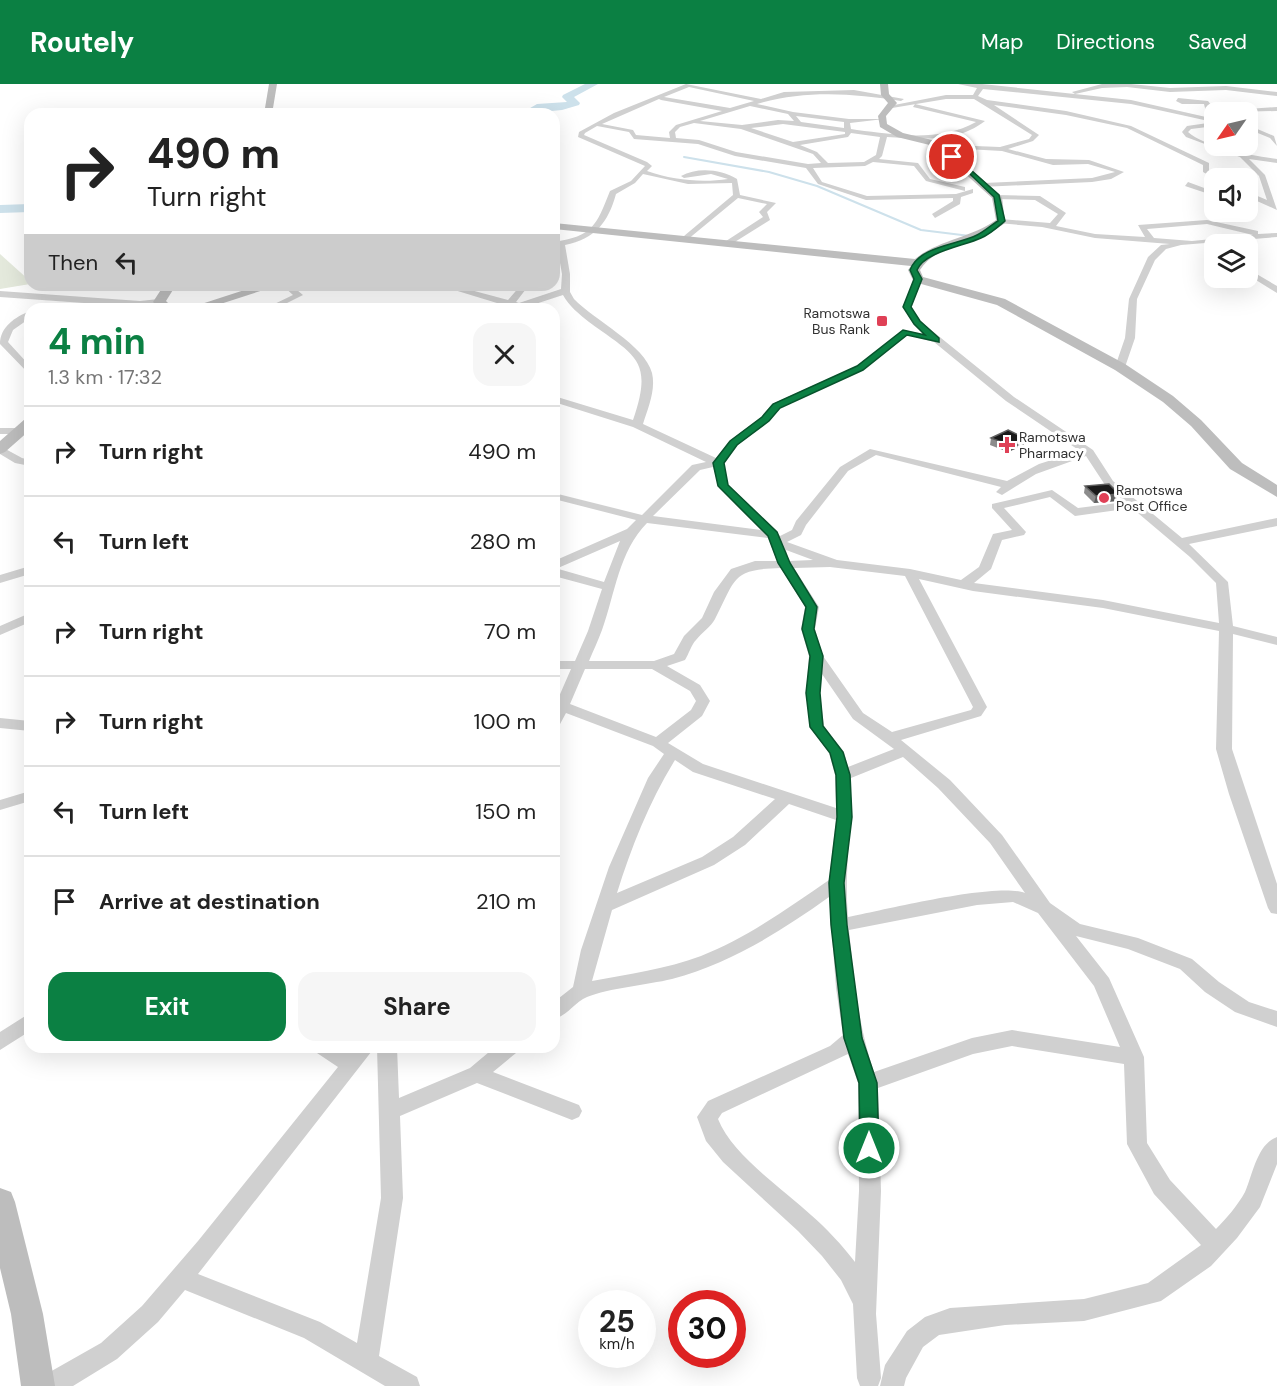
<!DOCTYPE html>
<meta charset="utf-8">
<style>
body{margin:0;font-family:"DM Sans",sans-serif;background:#f6f6f6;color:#222;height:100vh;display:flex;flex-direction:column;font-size:22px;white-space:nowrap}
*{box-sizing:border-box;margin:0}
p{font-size:20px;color:#767676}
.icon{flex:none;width:33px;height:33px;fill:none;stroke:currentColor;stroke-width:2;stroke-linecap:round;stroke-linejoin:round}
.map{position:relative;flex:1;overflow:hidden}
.details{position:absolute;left:24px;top:219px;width:536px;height:750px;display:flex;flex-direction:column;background:#fff;border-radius:18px;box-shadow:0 6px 24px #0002}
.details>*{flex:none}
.hud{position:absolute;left:24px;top:24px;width:536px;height:183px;border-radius:18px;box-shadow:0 6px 24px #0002;background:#fff;color:#222;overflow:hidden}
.needle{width:39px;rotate:236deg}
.fabs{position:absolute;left:1204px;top:18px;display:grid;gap:12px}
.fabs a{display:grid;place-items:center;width:54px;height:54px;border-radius:12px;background:#fff;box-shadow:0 6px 24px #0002;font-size:30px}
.speed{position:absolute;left:578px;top:1206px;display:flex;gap:12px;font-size:30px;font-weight:700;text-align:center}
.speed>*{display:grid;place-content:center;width:78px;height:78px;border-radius:50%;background:#fff;box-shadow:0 6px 24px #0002;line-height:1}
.speed small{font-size:15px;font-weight:400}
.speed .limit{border:9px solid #d22;background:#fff;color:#111}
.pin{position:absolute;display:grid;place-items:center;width:51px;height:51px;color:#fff;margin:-26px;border:3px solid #fff;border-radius:50%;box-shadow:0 2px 6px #0007}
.me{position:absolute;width:66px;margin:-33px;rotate:0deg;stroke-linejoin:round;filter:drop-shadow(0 0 4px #0008)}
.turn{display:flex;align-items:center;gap:21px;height:126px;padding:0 24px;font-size:27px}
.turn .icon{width:78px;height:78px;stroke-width:2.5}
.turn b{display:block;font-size:42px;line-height:51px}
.then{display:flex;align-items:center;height:57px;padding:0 24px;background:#0003;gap:12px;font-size:22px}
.round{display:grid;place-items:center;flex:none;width:63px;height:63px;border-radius:18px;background:#f6f6f6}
.overview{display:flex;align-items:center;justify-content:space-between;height:102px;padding:0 24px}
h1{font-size:36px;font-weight:700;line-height:45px;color:#0b8043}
.primary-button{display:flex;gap:12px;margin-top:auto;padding:12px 24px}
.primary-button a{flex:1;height:69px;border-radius:18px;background:#0b8043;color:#fff;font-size:24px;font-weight:700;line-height:69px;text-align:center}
.primary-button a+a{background:#f6f6f6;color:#222}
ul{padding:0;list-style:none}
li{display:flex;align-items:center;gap:18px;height:90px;padding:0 24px;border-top:2px solid #e0e0e0}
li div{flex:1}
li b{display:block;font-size:22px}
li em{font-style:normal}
header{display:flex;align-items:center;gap:36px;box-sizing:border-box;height:84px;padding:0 30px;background:#0b8043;color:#fff}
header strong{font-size:28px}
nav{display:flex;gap:33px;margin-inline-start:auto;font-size:21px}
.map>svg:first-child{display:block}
.green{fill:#e4e9dc}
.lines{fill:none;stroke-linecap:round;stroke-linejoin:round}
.stream{stroke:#cde1eb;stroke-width:2}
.river{fill:#cde1eb;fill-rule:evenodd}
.street{fill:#d0d0d0;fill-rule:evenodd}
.secondary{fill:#bdbdbd;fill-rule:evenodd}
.wall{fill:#8c8c8c}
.shaded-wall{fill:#5f5f5f}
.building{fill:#1a1a1a;stroke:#5f5f5f;stroke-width:1.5}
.route{fill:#0b8043;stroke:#07532c;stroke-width:1.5}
.poi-dot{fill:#df4056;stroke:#fff;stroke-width:2}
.labels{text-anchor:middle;stroke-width:6;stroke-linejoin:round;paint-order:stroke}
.far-poi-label{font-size:14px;fill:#333;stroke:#fff;text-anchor:start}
</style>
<header>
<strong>Routely</strong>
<nav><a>Map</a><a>Directions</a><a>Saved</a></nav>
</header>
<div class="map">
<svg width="1277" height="1302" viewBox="0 0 1277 1302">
<rect width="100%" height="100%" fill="#fff"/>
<path class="green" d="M0 170 30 197V200L0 205Z"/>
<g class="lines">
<path class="stream" d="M684 73 769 88 817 102 921 146 970 152"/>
<path class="river" d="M585 0H598L574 13 580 19 579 21 562 26 520 30 537 20 567 18 562 13 563 11Z
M30 120V128L0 129V121Z"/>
<path class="street" d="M686 0 761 15 784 8 854 6 904 15 901 17C852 9 804 6 757 20L793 28 849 35H884L850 39 851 45 857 46C897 51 940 58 976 38L913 23 915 20 985 37C957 59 920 55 887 53L882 72 879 75 918 79 930 95 965 103V107L926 97 914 82 873 78 865 82 813 84 822 98 867 112 956 110 973 105V109L961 113 960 120 935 134 932 130 953 117V114L866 116 818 100 806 84 735 72 698 60 634 55 629 48 597 42 585 49 584 51 647 78 652 82 647 87C673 96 701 99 728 95L711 90 684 94 681 92C697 83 721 85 737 95L740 111 776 119 767 128 770 136 730 161 723 159 763 133 759 128 767 120 738 114 687 156 683 154 684 152 733 111 732 99 688 100 643 90 635 99 616 110C608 139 595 155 565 161L570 190V208L574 215C594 236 645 261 652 289 656 306 648 324 643 340L716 374 730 357 761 333 772 320 857 282 903 246 925 250 914 241 903 223 914 195 918 192 922 195 911 223 920 237 1014 313 1093 366 1113 397 1182 454 1277 434V442L1189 460 1228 498 1233 542 1277 553V561L1233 550 1232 665 1277 800V830L1271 829 1268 824 1229 710 1216 665 1219 547 1103 524 973 507 919 495 987 623 981 632 901 656 950 696 1002 751 1050 819 1080 840 1138 854 1192 875 1219 898 1249 918 1277 927V943L1235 928 1205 908 1180 885 1128 865 1076 852 1109 894 1144 973 1147 1059 1170 1096 1216 1145C1226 1135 1238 1121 1245 1108 1253 1090 1257 1060 1277 1053V1080L1260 1123 1237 1154 1211 1182 1161 1217 1084 1237 1005 1241 939 1251 923 1263 906 1294 904 1302H880L885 1281 907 1247 925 1233 950 1224 1084 1215 1148 1199 1201 1161 1154 1110 1127 1060 1124 980 1012 962 973 970 878 1004 881 1107 876 1230 881 1294 878 1302H860L857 1294 853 1220 841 1196 822 1172 798 1147 723 1078 706 1057 697 1033 708 1017 830 962 843 951 836 904 829 813C780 848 731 879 672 895 647 901 609 904 587 913 575 918 567 932 554 935V918L573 903 581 866 609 783 648 694 664 670 653 662 566 629 559 642 554 643V624L571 585H554V577H575L588 547 602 505 554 492V477L627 445 636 436 554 415V409L642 431 692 381 706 378 633 343 554 318V312L633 336C654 275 635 272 589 238 579 230 569 222 563 211L520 225H507L510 223 438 201H452L508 216 521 201H529L516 218 519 219 561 205 562 190 557 162H554V158C593 152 596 142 610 107L631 97 645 82 578 53 579 48 614 29ZM689 3 754 17 730 24 664 13ZM659 15 661 16 722 27 676 41 669 48 670 54 636 51 633 46 602 40ZM750 22 788 30 794 37 778 36 742 41 700 37ZM796 32 844 38V44L801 38ZM694 39 741 45 813 70 821 79 808 80 736 68 699 56 676 54 675 48 680 43ZM783 40 845 48V50L793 58 751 44ZM851 49 880 53 876 71 864 78 828 79 817 68 800 61 848 53ZM908 251 934 258 1006 317 1080 367 1039 380 1007 397 870 365 840 383 796 437 792 446 780 452 728 401 724 379 738 361 769 337 780 324 863 286ZM876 371 1001 403 996 408 1002 411 1036 390 1086 372 1105 401 1125 418 1078 424 1052 406 992 420V424L1012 446 993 450 979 483 961 496 910 485 837 476 787 458 801 451 806 441 848 387ZM713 383 719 404 761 446 653 432 700 386ZM1050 413 1075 432 1132 424 1190 473 1216 499 1219 539 1103 516 974 499 991 485 1002 456 1024 451 1026 448 1004 424ZM647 439 768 454 777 477H755L731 485 714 508 702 534 684 552 674 570 654 577H589C593 567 598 557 602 546 615 510 619 467 647 439ZM620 457 604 498 555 484H558ZM786 466 813 476 789 477ZM830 483 905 492 973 623 971 626 892 648 863 629 823 572 815 545 819 523 794 484ZM781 484 805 523 801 545 809 572 806 609 810 643 829 669 835 691 836 724 703 680 668 659 702 632 710 617 700 601 667 582 685 576C689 570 691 561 696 556 702 548 711 543 715 535 736 495 731 485 781 484ZM585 585H652L690 607 696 617 691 626 656 653 570 620ZM822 590 853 635 894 665 848 683 844 668 824 642 820 609ZM903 673 938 704 990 759 1025 809C996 798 884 826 848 833 844 786 852 740 851 694ZM675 676 693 688 775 715 733 753 702 773 617 809C631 764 650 716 675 676ZM789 720 836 736 829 796C788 824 747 854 701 872 666 885 629 890 592 897L612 826 714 781 745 761ZM1013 818 1038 829 1094 902 1120 963 1012 946 972 954 874 988C858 941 854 895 849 846L977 821ZM848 970 858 999 859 1107 855 1178C842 1161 827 1145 811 1131 782 1104 732 1071 718 1035L722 1029Z
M958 0H982L1131 16 1206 33 1204 36 1131 20 983 5 978 12 987 16 1066 27 1131 42 1209 79V86L1221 94 1215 95 1203 88V81L1127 44 1066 31 994 21 1039 51 1033 57 1008 65 1046 75 1089 76 1124 88 1111 95 1092 98 981 103 984 99 1092 94 1115 88 1088 80 1053 81 1002 67 948 64 950 61 1000 63 1029 55 1032 51 974 15H946L892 24 889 22 946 11H973L977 4Z
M1102 0H1131L1170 4 1226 2 1277 8V12L1226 6 1170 8 1127 3 1102 4 1075 10 1072 8Z
M1178 14 1208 17 1212 22 1211 26 1216 28 1215 32 1206 28 1204 20H1182L1176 17Z
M1277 23V27L1231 28 1234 26Z
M1215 38V42L1191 45 1188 48C1204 63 1254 72 1277 75V79L1249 75 1265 91 1277 126 1248 113V108L1267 116 1259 92 1240 73 1186 53 1182 48 1187 42Z
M1248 41 1274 52 1277 62 1270 54 1248 45Z
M1188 98 1215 108V112L1185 102Z
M997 111 1040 112 1066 129 1056 142 1095 150 1145 153 1138 141 1207 136 1258 147V150L1277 149V153L1181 161 1166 165 1155 176 1137 215 1135 254 1125 283 1120 286 1115 283 1125 254 1129 215 1148 173 1161 161 1170 160 1095 154 1042 143 998 139 1001 135 1050 139 1058 130 1035 116 994 115ZM1207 140 1253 151 1192 157 1154 154 1147 145Z
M1248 185 1277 202V209L1248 191Z
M282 201H291L303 211 275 225H264L293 211Z
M0 207 140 217 159 215 163 218 140 223 0 213Z
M30 227V234L13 246 8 258 30 282V291L0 260C0 243 15 233 30 227Z
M0 344H20L25 347 20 350H0Z
M0 362 22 374 30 376V382L15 379 0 370Z
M30 482V490L0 499V491Z
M30 529V538L0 551V542Z
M0 634 30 637V647L0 644Z
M30 707V717L0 726V716Z
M30 929V947L0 966V948Z
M314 963H339L349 969 354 963H375L198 1190 320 1238 357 1259 381 1114 377 963H397L399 1014 470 984 495 963H519L516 969 493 988 579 1021 582 1027 579 1033 572 1036 477 999 400 1032 403 1114 379 1272 417 1293 420 1302H385L304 1254 185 1206 158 1238 117 1275 73 1302H38L41 1293 101 1259 142 1222 198 1157 338 983 317 969Z"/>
<path class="secondary" d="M269 0H277L272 30H264Z
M880 0H888L889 10 897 19 886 32 887 40 903 49 953 61 956 72 1002 113 1005 139C980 158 937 159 920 186L923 193 1005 215 1125 280 1173 312 1201 336 1242 379 1277 401V413L1230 385 1191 342 1163 318 1115 286 997 221 914 198 908 186 911 182 554 145V139L915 175C938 156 971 154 996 136L992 114 949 75 946 65 897 53 880 43 878 32 888 19 881 11Z
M164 201H176L166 217 174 225H160L153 218Z
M260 201H279L205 225H186Z
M30 334V346L5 368 0 370V357L25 335Z
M0 1104 11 1108 15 1118 43 1230 55 1302H21L11 1230 0 1184Z"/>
</g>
<path class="wall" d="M991 354 1024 361 1008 368 990 361Z
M1085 402 1119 410 1117 417 1094 419 1084 409Z"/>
<path class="shaded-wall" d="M1025 354 1024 361 1008 368 1009 361Z
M1119 410 1117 417 1094 419 1096 412Z"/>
<path class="building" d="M1008 346 1025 354 1009 361 991 354Z
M1109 400 1119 410 1096 412 1085 402Z"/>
<path class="route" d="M950 71H954L999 111 1005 137C998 143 989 151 981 154 964 162 924 168 917 186L922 195 911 223 920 237 939 254V258L907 251 863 286 780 324 769 337 737 361 724 379 728 401 777 448 790 479 817 523 814 545 823 572 820 609 823 642 843 668 850 691 852 733 844 799 847 841 862 954 877 999 879 1064 876 1069 869 1072 863 1069 860 1064 859 999 844 954 831 841 829 799 837 733 836 691 830 669 810 643 806 609 810 572 802 545 806 523 778 479 768 452 718 402 713 379 730 357 762 333 773 320 857 282 903 246 925 251 914 240 903 223 914 195 910 186C919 162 957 161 977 151 985 147 991 141 998 137L994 113Z"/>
<g class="poi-dot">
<rect x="876" y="231" width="12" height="12" rx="3"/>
<path d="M1004 352h6v6h6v6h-6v6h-6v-6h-6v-6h6z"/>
<circle cx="1104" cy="414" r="6"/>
</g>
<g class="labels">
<g class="far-poi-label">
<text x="870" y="234" text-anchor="end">Ramotswa<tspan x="870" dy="16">Bus Rank</tspan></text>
<text x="1019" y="358">Ramotswa<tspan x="1019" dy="16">Pharmacy</tspan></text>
<text x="1116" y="411">Ramotswa<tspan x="1116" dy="16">Post Office</tspan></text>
</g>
</g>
</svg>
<div class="fabs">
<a><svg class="needle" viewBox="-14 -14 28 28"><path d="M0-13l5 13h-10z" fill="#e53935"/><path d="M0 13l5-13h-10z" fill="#767676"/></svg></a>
<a><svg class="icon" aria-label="sound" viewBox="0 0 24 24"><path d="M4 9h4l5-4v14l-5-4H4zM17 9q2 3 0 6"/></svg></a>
<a><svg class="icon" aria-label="layers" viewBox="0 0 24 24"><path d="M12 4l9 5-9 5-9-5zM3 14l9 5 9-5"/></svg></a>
</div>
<div class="speed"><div>25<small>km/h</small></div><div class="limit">30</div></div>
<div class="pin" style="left:952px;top:73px;background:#d93025"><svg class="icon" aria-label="arrive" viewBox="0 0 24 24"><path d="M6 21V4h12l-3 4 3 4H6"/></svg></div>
<svg class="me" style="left:869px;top:1064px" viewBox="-20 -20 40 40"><circle r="17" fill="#0b8043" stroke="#fff" stroke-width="3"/><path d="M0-11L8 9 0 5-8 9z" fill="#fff"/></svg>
<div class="hud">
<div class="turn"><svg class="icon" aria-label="right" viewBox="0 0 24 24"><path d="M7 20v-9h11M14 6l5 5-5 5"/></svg><div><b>490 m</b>Turn right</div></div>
<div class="then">Then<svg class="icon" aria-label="left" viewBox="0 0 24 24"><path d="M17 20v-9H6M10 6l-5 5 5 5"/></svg></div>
</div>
<section class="details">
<div class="overview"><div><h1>4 min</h1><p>1.3 km · 17:32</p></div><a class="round"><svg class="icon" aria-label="close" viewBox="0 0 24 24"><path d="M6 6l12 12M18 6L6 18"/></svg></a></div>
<ul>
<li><svg class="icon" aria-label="right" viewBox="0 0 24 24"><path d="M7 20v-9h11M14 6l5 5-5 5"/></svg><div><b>Turn right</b></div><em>490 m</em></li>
<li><svg class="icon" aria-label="left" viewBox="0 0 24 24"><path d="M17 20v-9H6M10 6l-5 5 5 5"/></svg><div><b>Turn left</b></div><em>280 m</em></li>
<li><svg class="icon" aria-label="right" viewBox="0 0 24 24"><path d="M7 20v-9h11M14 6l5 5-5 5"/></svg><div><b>Turn right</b></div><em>70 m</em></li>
<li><svg class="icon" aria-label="right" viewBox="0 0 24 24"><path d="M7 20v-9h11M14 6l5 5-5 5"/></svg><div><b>Turn right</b></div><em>100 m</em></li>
<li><svg class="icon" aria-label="left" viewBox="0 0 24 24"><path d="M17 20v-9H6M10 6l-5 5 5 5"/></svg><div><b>Turn left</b></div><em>150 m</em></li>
<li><svg class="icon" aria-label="arrive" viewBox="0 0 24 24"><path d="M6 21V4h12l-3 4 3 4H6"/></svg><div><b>Arrive at destination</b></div><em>210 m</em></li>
</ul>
<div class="primary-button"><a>Exit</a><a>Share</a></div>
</section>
</div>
